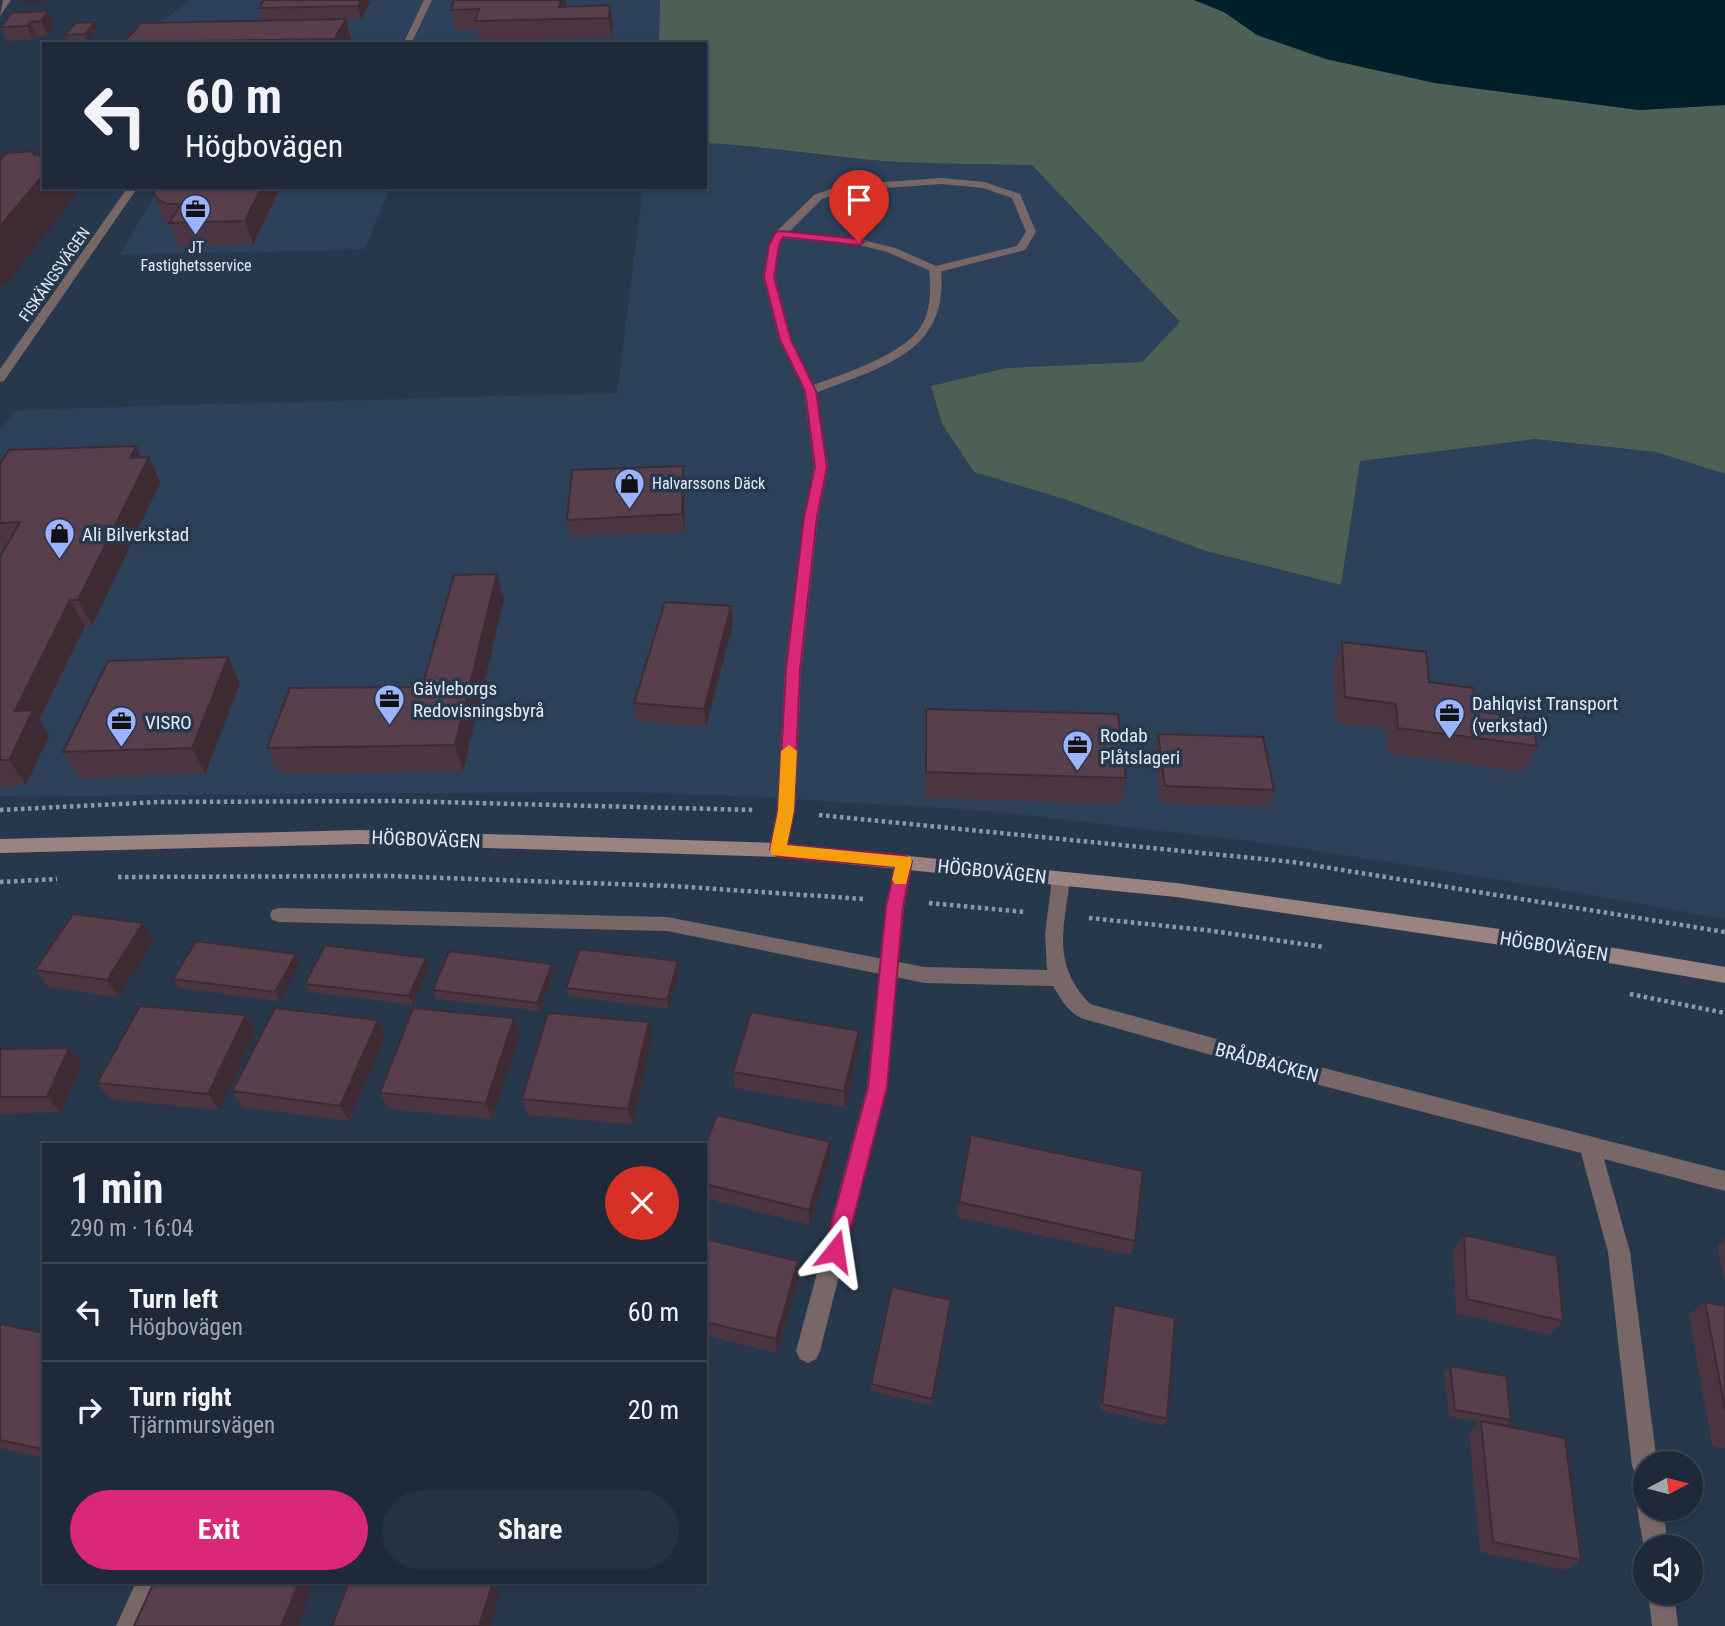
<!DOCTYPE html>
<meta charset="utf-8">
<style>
body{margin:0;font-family:"Roboto Condensed",sans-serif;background:#263241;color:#f1f3f6;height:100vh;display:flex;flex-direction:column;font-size:26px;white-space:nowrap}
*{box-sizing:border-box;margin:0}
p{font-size:23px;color:#a1a7ae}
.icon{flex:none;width:38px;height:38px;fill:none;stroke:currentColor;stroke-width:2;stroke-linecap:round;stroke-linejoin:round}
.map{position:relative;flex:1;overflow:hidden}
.sheet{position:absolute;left:42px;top:1143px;width:665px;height:441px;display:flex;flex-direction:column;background:#1e2a39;border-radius:0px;box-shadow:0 2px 5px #0004,0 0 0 2px #3c4653}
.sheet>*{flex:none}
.hud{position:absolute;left:42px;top:42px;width:665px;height:147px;border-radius:0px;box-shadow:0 2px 5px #0004,0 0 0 2px #3c4653;background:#1e2a39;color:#f1f3f6;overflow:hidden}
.needle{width:46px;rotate:83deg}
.fabs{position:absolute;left:1633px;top:1451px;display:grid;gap:14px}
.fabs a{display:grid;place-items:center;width:70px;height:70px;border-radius:50%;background:#1e2a39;box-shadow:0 2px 5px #0004,0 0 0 2px #3c4653;font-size:35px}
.pin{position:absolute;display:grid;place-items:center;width:60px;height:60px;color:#fff;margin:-72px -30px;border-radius:50% 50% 50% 0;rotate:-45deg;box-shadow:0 0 7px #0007}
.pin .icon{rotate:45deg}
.me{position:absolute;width:77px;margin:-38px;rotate:15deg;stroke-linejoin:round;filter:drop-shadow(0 0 5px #0008)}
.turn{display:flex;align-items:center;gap:24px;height:147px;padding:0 28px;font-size:32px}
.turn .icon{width:91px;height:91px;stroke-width:2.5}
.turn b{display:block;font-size:49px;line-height:60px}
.round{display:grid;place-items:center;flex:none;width:74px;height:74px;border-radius:37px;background:#263241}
.overview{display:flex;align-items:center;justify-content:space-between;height:119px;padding:0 28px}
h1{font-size:42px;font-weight:700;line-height:52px}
.action{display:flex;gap:14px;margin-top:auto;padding:14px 28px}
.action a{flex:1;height:80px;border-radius:42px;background:#db2777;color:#fff;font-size:28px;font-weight:700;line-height:80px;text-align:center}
.action a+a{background:#263241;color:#f1f3f6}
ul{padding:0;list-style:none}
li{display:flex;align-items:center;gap:21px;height:98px;padding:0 28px;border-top:2px solid #3c4653}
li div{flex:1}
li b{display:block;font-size:26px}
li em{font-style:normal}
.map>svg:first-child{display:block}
.built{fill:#2d415b}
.green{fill:#4e5f55}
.water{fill:#002029}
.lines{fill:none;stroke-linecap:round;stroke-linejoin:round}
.path{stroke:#8d99aa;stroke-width:4.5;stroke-dasharray:3.5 3.5;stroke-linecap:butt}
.service{fill:#776867;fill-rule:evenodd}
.minor{fill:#776867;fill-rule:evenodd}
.secondary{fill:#9a8381;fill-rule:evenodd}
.wall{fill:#4c3641}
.shaded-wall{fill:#3e2c35}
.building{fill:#583f4c;stroke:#3e2c35;stroke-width:2}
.route{fill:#db2777;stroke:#8e194d;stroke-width:2}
.slow{fill:#f59e0b}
.labels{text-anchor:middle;stroke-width:7;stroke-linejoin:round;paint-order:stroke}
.far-poi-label{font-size:16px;fill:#e2ecf9;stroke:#28384c}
.far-street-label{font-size:16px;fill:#e2ecf9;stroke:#28384c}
.poi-label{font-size:19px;fill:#e2ecf9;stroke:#28384c;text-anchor:start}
.street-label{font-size:19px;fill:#e2ecf9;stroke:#28384c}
</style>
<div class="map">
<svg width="1725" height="1626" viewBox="0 0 1725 1626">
<rect width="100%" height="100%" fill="#28384c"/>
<path class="built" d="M191 0H660L659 44H129Z
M705 143 765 146 815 155 897 162 1032 165 1180 323 1142 362 1006 368 931 386 942 424 974 472 1064 499 1206 551 1341 585 1360 461 1535 439 1656 452 1725 474V919L1570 891 1275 844 989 811 727 795 618 792 0 796V431L15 410 617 393 643 187H705Z
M160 187H390L365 249 119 255Z"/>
<path class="green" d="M660 0H1194L1224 12 1257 35 1326 59 1435 83 1639 110 1725 105V474L1656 452 1535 439 1360 461 1341 585 1206 551 1064 499 974 472 942 424 931 386 1006 368 1142 362 1180 322 1032 165C987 164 942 164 898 162 833 158 770 146 705 143V44H659Z"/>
<path class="water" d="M1194 0H1725V105L1639 110 1435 83 1326 59 1257 35 1224 12Z"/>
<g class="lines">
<path class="path" d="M0 810 159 802 396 801 755 810
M819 815 1293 862 1725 932
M118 877 388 876 672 886 864 899
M0 882 57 879
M929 903 1025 912
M1089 918 1205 930 1324 947
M1630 994 1725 1013"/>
<path class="service" d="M935 267 941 270C949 355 879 367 814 394H806V388C838 375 906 356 923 323 931 307 931 288 929 270Z
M904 854 910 856 913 861 904 907 887 1087 820 1351 816 1359 808 1363 800 1359 796 1351 867 1087 886 907 895 861 898 856Z"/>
<path class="minor" d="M3 0H11L0 16Z
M424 0H432L411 44H403Z
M942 178 984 182 1020 194 1036 232 1025 250 935 273 887 252 859 245 783 238 779 245 775 277 791 340 816 391 828 467 818 517 801 670 795 811 787 850 784 855H772L769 850 777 811 785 670 804 517 814 467 804 391 779 340 763 277 769 245 776 232 814 195 842 185ZM942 184 983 188 1012 198 1026 232 1017 246 936 266 895 248 859 239 789 232 822 199 844 191Z
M128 187H138L4 381 0 382V369Z
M1061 872 1067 874 1070 879C1064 930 1051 963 1090 1004L1289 1059 1725 1171V1191L1604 1159 1630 1252 1657 1463H1645V1479L1636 1475 1632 1466 1608 1252 1581 1153 1289 1077 1084 1019C1069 1014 1061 999 1053 986L925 983 667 931 279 922 272 920 270 915 272 910 279 908 667 917 925 967 1047 970 1045 934 1052 879 1055 874Z
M1645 1497V1508H1663L1668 1547H1645V1554L1637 1508 1641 1499Z
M136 1582H163L143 1626H116Z
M1648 1592H1674L1678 1626H1652Z"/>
<path class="secondary" d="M360 830 778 843 1176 883 1527 933 1725 967V983L1527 949 1176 897 778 857 360 844 0 853V839Z"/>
</g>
<path class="wall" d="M264 0H370L371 1 361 19 346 20 351 40 349 44H124V42L263 21 259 8Z
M566 5V7L610 5 613 25 611 38 479 42 476 29 455 30 451 10Z
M48 11 54 24 47 35 36 36 33 40 7 41 1 27Z
M97 29 87 41 68 42 65 35Z
M281 187 253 244 178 247 169 224 166 223 161 215 153 192Z
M149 457 160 483 92 626H85L39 720 49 736 26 785 0 787V557L5 549H0V462Z
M683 466 685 483 684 532 570 537 567 520Z
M504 600 463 771 279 774 267 748 422 687Z
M731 606 733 623 706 727 637 721 634 703Z
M1342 642 1429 682 1476 711 1537 746 1524 772 1388 753 1386 729 1336 723 1333 667Z
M228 657 240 683 205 774 79 778 63 752Z
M926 709 1126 778 1121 804 924 798Z
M1158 734 1274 790 1269 807 1160 803 1154 751Z
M143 923 154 940 119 997 48 987 35 970Z
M426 958 429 966 413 1005 310 992 305 984Z
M678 961 680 969 668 1009 568 996 566 988Z
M300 962 280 1001 179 988 173 979Z
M552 964 554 973 540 1011 436 999 433 990Z
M514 1018 520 1035 492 1119 388 1109 380 1093Z
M378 1020 385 1037 349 1121 242 1107 232 1091Z
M256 1031 219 1110 110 1099 97 1083Z
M859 1031V1047L845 1107 735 1088 733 1072Z
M652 1038 632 1124 528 1115 522 1099Z
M0 1049 82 1064 61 1112 0 1114Z
M705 1147 830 1157 810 1225 705 1198Z
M959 1202 1135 1241 1131 1255 957 1217Z
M1464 1235 1563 1321 1550 1335 1456 1313 1453 1250Z
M1725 1238V1282L1717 1246Z
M705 1239 798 1261 799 1275 777 1353 705 1335Z
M1705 1302 1725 1306V1449L1712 1446 1689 1315Z
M1114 1305 1167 1419 1164 1426 1100 1410 1112 1312Z
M950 1307 931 1405 871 1391V1384Z
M0 1324 44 1333V1458L0 1448Z
M1450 1366 1511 1420 1505 1426 1581 1560 1566 1570 1480 1552 1469 1433 1480 1422 1449 1416 1444 1373Z"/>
<path class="shaded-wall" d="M21 0H47L46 2 22 3Z
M361 0 371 1 361 19 358 6Z
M561 0H566V5L564 19 559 7Z
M610 5 613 25 611 38 609 18Z
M48 11 54 24 47 35 41 21Z
M346 19 351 40 349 44H336L334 39Z
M30 22 36 36 33 40 27 26Z
M94 22 97 29 87 41 85 34Z
M33 151 43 175 44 174V187H72L76 196 2 289 0 285V226L34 155Z
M262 187H281L253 244 245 221Z
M136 446 145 465 149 457 160 483 92 626 78 600 130 458Z
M683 466 685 483 684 532 682 514Z
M497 574 504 600 463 771 455 745Z
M70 600 85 626 39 720 49 736 26 785 9 760 15 711Z
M731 606 733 623 706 727 704 709Z
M228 657 240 683 205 774 192 748Z
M143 923 154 940 119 997 107 980Z
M296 954 300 962 280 1001 275 992Z
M426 958 429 966 413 1005 409 996Z
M678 961 680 969 668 1009 667 1000Z
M552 964 554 973 540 1011 537 1003Z
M246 1015 256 1031 219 1110 208 1094Z
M514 1018 520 1035 492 1119 486 1103Z
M378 1020 385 1037 349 1121 340 1106Z
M649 1022 652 1038 632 1124 628 1109Z
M859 1031V1047L845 1107 844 1091Z
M69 1048 82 1064 61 1112 47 1097Z
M830 1142V1157L810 1225 809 1210Z
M798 1261 799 1275 777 1353 776 1339Z
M299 1582H314L298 1626H281Z
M492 1585 500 1594 490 1626H479Z"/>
<path class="building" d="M264 0H361L358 6 259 8Z
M454 0H561L559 7 610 5 609 18 475 21 479 9 451 10Z
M48 11 41 21 30 22 27 26 1 27 12 13Z
M346 19 334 39 124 42 141 23Z
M94 22 85 34 65 35 75 23Z
M33 151 34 155 44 156V174L0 226V160L7 153Z
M155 187H262L245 221 169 223 181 204H167L158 200 153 192Z
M136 446 130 458 149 457 78 600H70L15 711 33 710 9 760H0V557L20 522 0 523V462H1L9 450Z
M683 466 682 514 567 520 572 470Z
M497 574 455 745 267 748 290 688 422 687 454 575Z
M665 602 731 606 704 709 634 703Z
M1342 642 1426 652 1429 682 1473 688 1476 711 1533 719 1537 746 1398 728 1396 704 1345 697Z
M228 657 192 748 63 752 108 661Z
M926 709 1118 714 1126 778 926 772Z
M1158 734 1263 737 1274 790 1165 786Z
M73 914 143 923 107 980 35 970Z
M196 941 296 954 275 992 173 979Z
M325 945 426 958 409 996 305 984Z
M580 949 678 961 667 1000 566 988Z
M449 951 552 964 537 1003 433 990Z
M140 1006 246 1015 208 1094 97 1083Z
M275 1008 378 1020 340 1106 232 1091Z
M413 1008 514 1018 486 1103 380 1093Z
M751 1012 859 1031 844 1091 733 1072Z
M548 1013 649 1022 628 1109 522 1099Z
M69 1048 47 1097H0V1049Z
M717 1115 830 1142 809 1210 705 1184V1147Z
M971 1135 1143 1171 1135 1241 959 1202Z
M1464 1235 1557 1256 1563 1321 1467 1299Z
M705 1239 798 1261 776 1339 705 1322Z
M892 1287 951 1300 932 1399 871 1384Z
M1705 1302 1725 1306V1410Z
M1114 1305 1175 1318 1167 1419 1102 1404Z
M0 1324 44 1333V1446L42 1449 0 1440Z
M1450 1366 1506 1376 1511 1420 1455 1410Z
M1481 1421 1565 1438 1581 1560 1493 1542Z
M154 1582H299L281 1626H134Z
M349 1582H478L492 1585 479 1626H332Z"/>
<path class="route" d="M780 231 859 239 864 242 859 245 783 237 779 245 774 277 791 340 816 391 827 467 817 517 800 670 794 811 787 845 904 855 912 861 903 907 887 1087 845 1251 842 1258 835 1261 827 1258 824 1251 868 1087 886 907 895 867 778 857 770 850 778 811 786 670 804 517 815 467 805 391 780 340 764 277 769 245 776 232Z"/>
<path class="slow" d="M789 745 797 751 794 811 787 845 910 857 912 861 906 884H895L892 880 895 867 772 855 770 850 778 811 781 751Z"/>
<defs>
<symbol id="office-pin" viewBox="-11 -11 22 30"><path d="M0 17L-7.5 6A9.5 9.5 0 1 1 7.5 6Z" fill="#9cb4fd" stroke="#28384c"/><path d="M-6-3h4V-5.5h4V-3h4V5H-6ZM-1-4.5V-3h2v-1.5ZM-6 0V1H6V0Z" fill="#111"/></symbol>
<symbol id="shop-pin" viewBox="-11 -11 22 30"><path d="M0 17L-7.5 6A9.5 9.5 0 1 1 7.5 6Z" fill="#9cb4fd" stroke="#28384c"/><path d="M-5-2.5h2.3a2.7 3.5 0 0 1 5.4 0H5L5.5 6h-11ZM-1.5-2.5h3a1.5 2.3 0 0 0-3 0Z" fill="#111"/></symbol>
</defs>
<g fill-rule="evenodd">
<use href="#office-pin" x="178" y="192" width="35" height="47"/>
<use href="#shop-pin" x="612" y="466" width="35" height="47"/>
<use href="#shop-pin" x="42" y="516" width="35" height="47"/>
<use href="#office-pin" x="372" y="682" width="35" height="47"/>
<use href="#office-pin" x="1432" y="696" width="35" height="47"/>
<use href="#office-pin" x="104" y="704" width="35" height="47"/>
<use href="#office-pin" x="1060" y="728" width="35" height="47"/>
</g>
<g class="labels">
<g class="far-poi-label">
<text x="196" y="253">JT<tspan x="196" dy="18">Fastighetsservice</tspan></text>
<text x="652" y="489" text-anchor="start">Halvarssons Däck</text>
</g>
<g class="far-street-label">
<text transform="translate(54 274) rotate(-55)" y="6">FISKÄNGSVÄGEN</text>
</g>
<g class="poi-label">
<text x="82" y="541">Ali Bilverkstad</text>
<text x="413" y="695">Gävleborgs<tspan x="413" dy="22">Redovisningsbyrå</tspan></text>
<text x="1472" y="710">Dahlqvist Transport<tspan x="1472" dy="22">(verkstad)</tspan></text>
<text x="145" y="729">VISRO</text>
<text x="1100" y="742">Rodab<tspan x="1100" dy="22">Plåtslageri</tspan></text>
</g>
<g class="street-label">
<text transform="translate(426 839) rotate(2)" y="7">HÖGBOVÄGEN</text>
<text transform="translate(992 871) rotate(6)" y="7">HÖGBOVÄGEN</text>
<text transform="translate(1554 946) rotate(9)" y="7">HÖGBOVÄGEN</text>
<text transform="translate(1267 1062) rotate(15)" y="7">BRÅDBACKEN</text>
</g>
</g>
</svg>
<div class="fabs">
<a><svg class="needle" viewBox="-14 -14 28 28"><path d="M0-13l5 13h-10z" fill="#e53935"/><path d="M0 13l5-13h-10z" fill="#a1a7ae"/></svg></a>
<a><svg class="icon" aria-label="sound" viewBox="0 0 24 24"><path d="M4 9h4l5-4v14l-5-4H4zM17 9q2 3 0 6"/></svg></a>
</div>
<div class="pin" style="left:859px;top:242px;background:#d93025"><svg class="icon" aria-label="arrive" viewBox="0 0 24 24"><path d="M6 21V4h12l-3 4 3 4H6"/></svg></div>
<svg class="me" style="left:835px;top:1251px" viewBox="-20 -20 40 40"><path d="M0-17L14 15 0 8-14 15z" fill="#db2777" stroke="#fff" stroke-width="4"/></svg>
<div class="hud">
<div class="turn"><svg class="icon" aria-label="left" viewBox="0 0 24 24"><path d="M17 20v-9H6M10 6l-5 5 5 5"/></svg><div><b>60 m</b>Högbovägen</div></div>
</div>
<section class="sheet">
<div class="overview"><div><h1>1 min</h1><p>290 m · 16:04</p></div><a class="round" style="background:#d93025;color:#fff"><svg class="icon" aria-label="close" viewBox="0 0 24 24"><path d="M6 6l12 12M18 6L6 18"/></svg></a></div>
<ul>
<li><svg class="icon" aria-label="left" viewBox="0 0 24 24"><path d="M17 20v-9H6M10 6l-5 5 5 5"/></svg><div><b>Turn left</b><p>Högbovägen</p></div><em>60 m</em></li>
<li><svg class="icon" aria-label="right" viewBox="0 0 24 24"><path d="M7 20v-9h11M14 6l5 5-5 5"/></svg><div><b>Turn right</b><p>Tjärnmursvägen</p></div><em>20 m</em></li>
</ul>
<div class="action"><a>Exit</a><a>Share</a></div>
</section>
</div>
